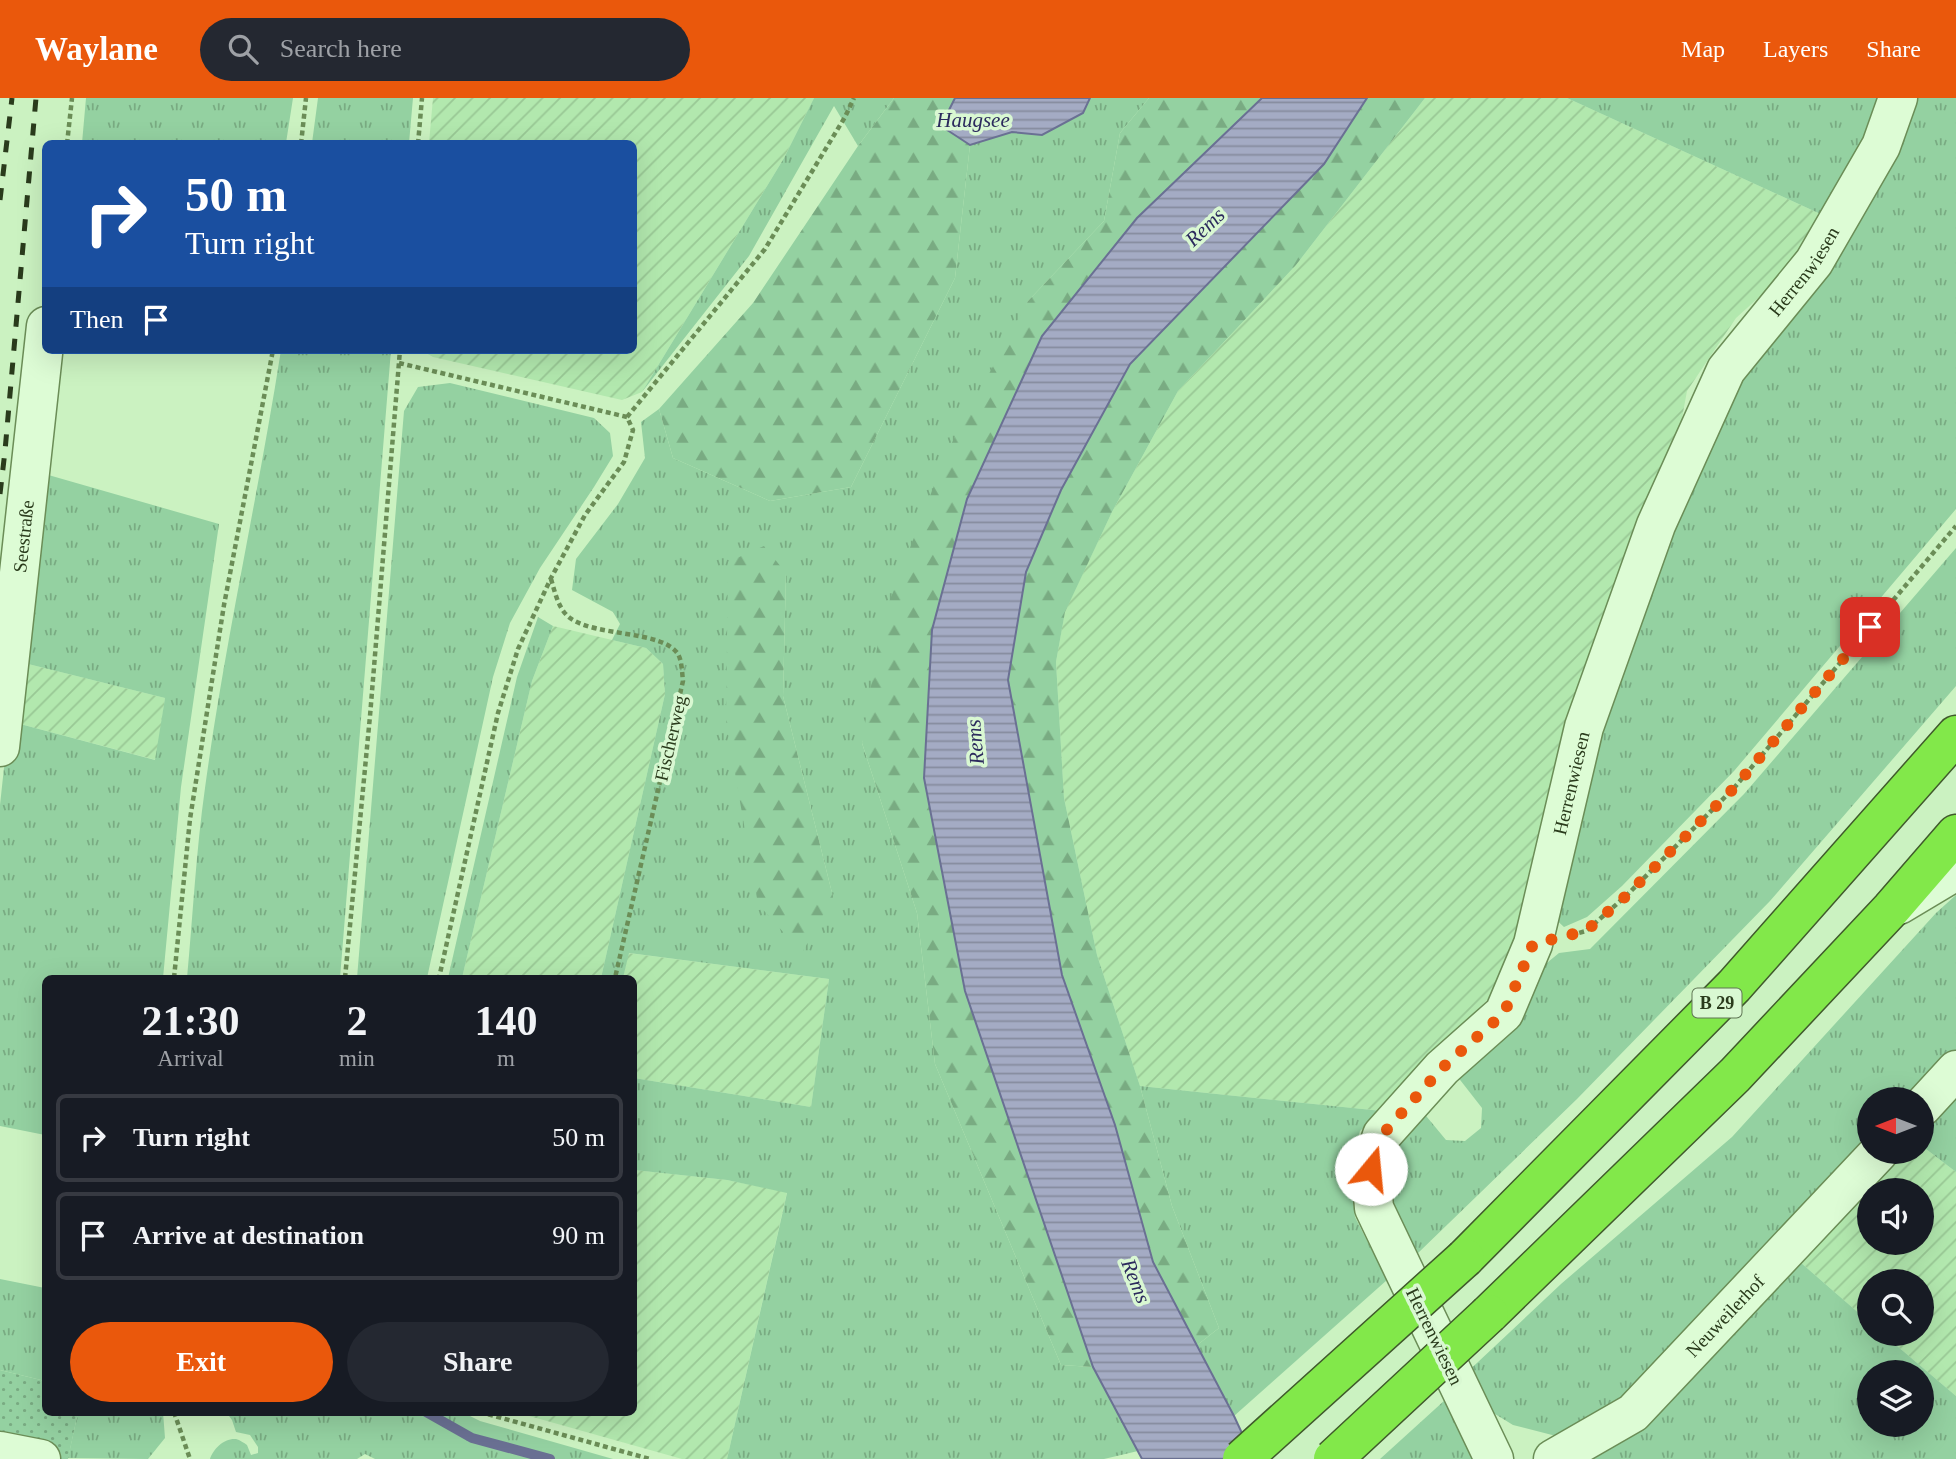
<!DOCTYPE html>
<meta charset="utf-8">
<style>
body{margin:0;font-family:"Times New Roman",serif;background:#242831;color:#f1f3f6;height:100vh;display:flex;flex-direction:column;font-size:26px;white-space:nowrap}
*{box-sizing:border-box;margin:0}
p{font-size:23px;color:#9ea1a6}
.icon{flex:none;width:38px;height:38px;fill:none;stroke:currentColor;stroke-width:2;stroke-linecap:round;stroke-linejoin:round}
.map{position:relative;flex:1;overflow:hidden}
.sheet{position:absolute;left:42px;top:877px;width:595px;height:441px;display:flex;flex-direction:column;background:#171b24;border-radius:10px;box-shadow:0 7px 28px #0002}
.sheet>*{flex:none}
.guide{position:absolute;left:42px;top:42px;width:595px;height:214px;border-radius:10px;box-shadow:0 7px 28px #0002;background:#1a4fa0;color:#fff;overflow:hidden}
.needle{width:46px;rotate:270deg}
.controls{position:absolute;left:1857px;top:989px;display:grid;gap:14px}
.controls a{display:grid;place-items:center;width:77px;height:77px;border-radius:50%;background:#171b24;box-shadow:0 7px 28px #0002;font-size:35px}
.pin{position:absolute;display:grid;place-items:center;width:60px;height:60px;color:#fff;margin:-30px;border-radius:14px;box-shadow:0 4px 10px #0006}
.me{position:absolute;width:77px;margin:-38px;rotate:17deg;stroke-linejoin:round;filter:drop-shadow(0 0 5px #0008)}
.turn{display:flex;align-items:center;gap:24px;height:147px;padding:0 28px;font-size:32px}
.turn .icon{width:91px;height:91px;stroke-width:2.5}
.turn b{display:block;font-size:49px;line-height:60px}
.then{display:flex;align-items:center;height:66px;padding:0 28px;background:#0003;gap:14px;font-size:26px}
.eta{display:flex;justify-content:space-evenly;align-items:center;height:119px;text-align:center}
.eta b{font-size:42px;font-weight:600;line-height:49px}
.cta{display:flex;gap:14px;margin-top:auto;padding:14px 28px}
.cta a{flex:1;height:80px;border-radius:42px;background:#ea580c;color:#fff;font-size:28px;font-weight:600;line-height:80px;text-align:center}
.cta a+a{background:#242831;color:#f1f3f6}
ul{padding:0;list-style:none}
li{display:flex;align-items:center;gap:21px;height:88px;margin:0 14px 10px;padding:0 14px;border:4px solid #363941;border-radius:10px}
li div{flex:1}
li b{display:block;font-size:26px}
li em{font-style:normal}
header{display:flex;align-items:center;gap:42px;box-sizing:border-box;height:98px;padding:0 35px;background:#ea580c;color:#fff}
header strong{font-size:33px}
nav{display:flex;gap:38px;margin-inline-start:auto;font-size:24px}
.search{width:490px;height:63px;background:#242831;display:flex;align-items:center;gap:18px;box-sizing:border-box;padding:0 24px;border-radius:38px;color:#9ea1a6;font-size:26px}
.map>svg:first-child{display:block}
.farmland{fill:url(#farmland-furrows);fill-rule:evenodd}
.grass{fill:url(#grass-tufts);fill-rule:evenodd}
.forest{fill:url(#forest-firs)}
.park{fill:url(#park-dots)}
.water{fill:url(#water-rules);stroke:#6a7093;stroke-width:2}
.lines{fill:none;stroke-linecap:round;stroke-linejoin:round}
.stream{stroke:#6a7093;stroke-width:10}
.minor-casing{stroke:#6b8d57;stroke-width:41}
.highway-casing{stroke:#405a2c;stroke-width:41}
.path{stroke:#6b8d57;stroke-width:4.5;stroke-dasharray:5 3.5;stroke-linecap:butt}
.minor{stroke:#ddfcd5;stroke-width:38}
.highway{stroke:#82e84a;stroke-width:38}
.rail{stroke:#2a3b1c;stroke-width:5;stroke-dasharray:12 12;stroke-linecap:butt}
.highway-bridge-casing{stroke:#405a2c;stroke-width:41;stroke-linecap:butt}
.highway-bridge{stroke:#82e84a;stroke-width:38}
.route{stroke:#ea580c;stroke-width:12;stroke-dasharray:0 21.6}
.labels{text-anchor:middle;stroke-width:7;stroke-linejoin:round;paint-order:stroke}
.shield{fill:#d9f8d2;stroke:#5e7453;stroke-width:2}
.shield-label{font-size:18px;font-weight:bold;fill:#2a3b1c}
.street-label{font-size:19px;fill:#2a3b1c;stroke:#d9f8d2}
.water-label{font-size:21px;font-style:italic;fill:#2c2a5d;stroke:#d9f8d2}
</style>
<header>
<strong>Waylane</strong>
<div class="search"><svg class="icon" aria-label="search" viewBox="0 0 24 24"><circle cx="10" cy="10" r="6"/><path d="M15 15l6 6"/></svg>Search here</div>
<nav><a>Map</a><a>Layers</a><a>Share</a></nav>
</header>
<div class="map">
<svg width="1956" height="1361" viewBox="0 0 1956 1361">
<defs>
<pattern id="farmland-furrows" width="10" height="10" patternUnits="userSpaceOnUse" patternTransform="scale(1.75)"><rect width="10" height="10" fill="#b2e8ae"/><path d="M-1 1l2-2M0 10L10 0M9 11l2-2" fill="none" stroke="#99c895"/></pattern>
<pattern id="grass-tufts" width="24" height="20" patternUnits="userSpaceOnUse" patternTransform="scale(1.75)"><rect width="24" height="20" fill="#94d1a1"/><path d="M3 7l-1-3M5 7V3M7 7l1-3M15 17l-1-3M17 17v-4M19 17l1-3" fill="none" stroke="#79ab82"/></pattern>
<pattern id="forest-firs" width="22" height="20" patternUnits="userSpaceOnUse" patternTransform="scale(1.75)"><rect width="22" height="20" fill="#94d1a1"/><path d="M5 1l3.5 6h-7zM16 11l3.5 6h-7z" fill="#79ab82"/></pattern>
<pattern id="park-dots" width="8" height="8" patternUnits="userSpaceOnUse" patternTransform="scale(1.75)"><rect width="8" height="8" fill="#94d1a1"/><path d="M2 2h.1M6 6h.1" fill="none" stroke="#79ab82" stroke-width="1.8" stroke-linecap="round"/></pattern>
<pattern id="water-rules" width="6" height="5" patternUnits="userSpaceOnUse" patternTransform="scale(1.75)"><rect width="6" height="5" fill="#a4abc4"/><path d="M0 2.5h6" fill="none" stroke="#868c9e"/></pattern>
</defs>
<rect width="100%" height="100%" fill="#cbf2c1"/>
<path class="farmland" d="M433 0H814L784 60 642 294 622 302 433 259 421 252H634V46L429 45Z
M1425 0H1567L1827 119 1789 172 1736 220 1687 293 1675 358 1513 851 1492 897 1382 1013 1140 988 1097 857 1064 700 1056 564 1065 513 1112 414 1178 293 1296 167Z
M553 528 646 550 663 566 665 596 601 880H462L532 583Z
M16 563 165 600 156 662 9 623Z
M628 855 829 881 811 1009 634 980V880H623Z
M1922 1048 1956 1074V1298L1883 1236H1922V1183H1869V1224L1800 1164 1904 1054H1922ZM1869 1092H1922V1144H1869Z
M634 1072 727 1082 787 1094 727 1361H682L515 1314H634Z"/>
<path class="grass" d="M86 0H293L286 45H82Z
M318 0H413L409 45H312Z
M814 0H894L858 48 834 8 749 158 642 294 784 60Z
M1090 0H1149L1120 35 1104 123 1028 203 862 645 917 815 935 966 1061 1267 1093 1269 1138 1353 1104 1361H727L787 1095 727 1082 634 1072V980L811 1009 829 881 629 855 623 880H601L665 596 663 566 646 550 612 542 620 526 613 514 572 492 576 461 618 406 645 360 641 324 659 311 673 360 770 403 851 389 955 180 970 47 1012 34 1042 37 1083 15ZM728 465 786 476 783 598 833 799Z
M1567 0H1883L1827 119Z
M1909 0H1956V411L1734 673 1622 788 1587 819 1564 829 1551 817 1579 679 1701 359 1751 268Z
M281 252H391L340 880H187C193 817 196 753 205 690 225 543 258 399 281 252Z
M450 285 594 320 610 335 613 358 594 389 540 470 510 525 493 579 427 880H357L404 313 418 289Z
M38 374 219 426 181 689 163 880H46L45 1037 0 1028V707L9 623 155 662 165 600 16 563Z
M1956 450V588L1770 803 1577 1001 1417 1156 1395 1112 1388 1078 1400 1038 1422 1013 1446 1042 1465 1043 1481 1030 1482 1010 1457 978 1537 873 1559 855 1590 851 1744 696Z
M538 519 553 528 532 583 462 880H448L517 579Z
M1956 797V960L1916 1001H1869V1050L1601 1322 1556 1338 1513 1327 1482 1308 1462 1279 1561 1186 1732 1039 1936 815Z
M1140 988 1382 1013 1360 1033 1349 1072 1355 1119 1387 1182 1234 1318 1196 1248 1219 1230 1172 1108Z
M1956 997V1074L1922 1048V1034Z
M1800 1164 1869 1224V1236H1883L1956 1298V1361H1575ZM1869 1274H1922V1326H1869Z
M0 1181 45 1190V1283L0 1272Z
M1445 1302 1474 1361H1380Z
M78 1314H163L165 1340 148 1361 68 1360Z
M226 1314H462L480 1323 613 1361H375L365 1356 357 1361H210C213 1351 224 1340 236 1341 240 1342 244 1345 247 1347L251 1357 258 1355V1349L250 1337 236 1334 232 1322Z"/>
<path class="forest" d="M894 0H955L942 28 970 47 955 180 851 389 770 403 673 360 659 311 753 205 858 48Z
M1149 0H1262L1137 120 924 680 965 893 1093 1269 1061 1267 935 966 917 815 862 645 881 525 947 354 1028 203 1104 123 1120 35Z
M1367 0H1425L1296 167 1178 293 1112 414 1065 514 1056 564 1064 700 1097 857 1140 988 1172 1108 1219 1230 1196 1248 1153 1164 1115 1027 1062 877 1008 582 1025 474 1061 392 1130 266 1324 66Z
M764 448 786 475 783 598 833 799 802 855 758 806 726 624 728 464Z"/>
<path class="park" d="M0 1272 45 1283 46 1314H78L68 1361H0Z"/>
<path class="water" d="M955 0H1090L1083 15 1042 37 1012 34 970 47 941 28Z
M1262 0H1367L1324 66 1130 266 1061 392 1026 474 1008 582 1062 877 1115 1027 1153 1164 1234 1318 1254 1361H1142L1093 1269 965 893 924 680 932 532 967 401 1042 238 1137 120Z"/>
<g class="lines">
<path class="stream" d="M426 1314 472 1340 550 1361"/>
<defs>
<g id="minor">
<path id="s1" d="M0 649 46 228"/>
<path d="M1899 807 1956 773"/>
<path d="M1922 1009 1956 972"/>
<path d="M0 1353 41 1361"/>
<path id="s2" d="M1494 1361 1374 1110 1371 1071 1382 1037 1442 970 1504 915 1533 846 1584 629 1656 427 1726 272 1814 164 1881 48 1898 0"/>
<path id="s3" d="M1553 1361 1633 1315 1879 1054"/>
</g>
<path id="highway" d="M1465 1160 1734 888 1956 637
M1489 1216 1735 977 1891 811 1956 736"/>
</defs>
<use href="#minor" class="minor-casing"/>
<use href="#highway" class="highway-casing"/>
<path class="path" d="M67 46 72 0
M301 46 306 0
M418 46 422 0
M399 265 627 319 633 332 624 364 585 417 551 480 518 551 498 615 439 880
M627 319 765 151 845 19 854 0
M551 481C555 494 558 511 570 520 596 539 662 532 678 556 682 563 682 575 683 583L615 880
M1571 837 1586 833 1626 798 1734 690 1956 428
M174 880 190 721 224 507 273 252
M345 880 370 618 400 252
M174 1314 190 1361
M480 1314 650 1361"/>
<use href="#minor" class="minor"/>
<use href="#highway" class="highway"/>
<path class="rail" d="M0 102 12 0
M0 396 5 353 36 0"/>
<defs>
<path id="highway-bridge" d="M1242 1361 1465 1160
M1333 1361 1489 1216"/>
</defs>
<use href="#highway-bridge" class="highway-bridge-casing"/>
<use href="#highway-bridge" class="highway-bridge"/>
</g>
<g class="lines">
<path class="route" d="M1371 1071 1382 1037 1442 970 1504 915 1533 846 1586 833 1626 798 1734 690 1870 529"/>
</g>
<g class="labels">
<rect class="shield" x="1692.5" y="890.5" width="49" height="29" rx="5"/>
<g class="shield-label">
<text x="1717" y="911">B 29</text>
</g>
<g class="street-label">
<text dy="7" stroke="none"><textPath href="#s2" startOffset="1334">Herrenwiesen</textPath></text>
<text dy="7" stroke="none"><textPath href="#s1" startOffset="212">Seestraße</textPath></text>
<text transform="translate(670 640) rotate(-77)" y="7">Fischerweg</text>
<text dy="7" stroke="none"><textPath href="#s2" startOffset="766">Herrenwiesen</textPath></text>
<text dy="7" stroke="none"><textPath href="#s3" startOffset="226">Neuweilerhof</textPath></text>
<text transform="translate(1435 1238) rotate(64)" y="7">Herrenwiesen</text>
</g>
<g class="water-label">
<text x="973" y="29">Haugsee</text>
<text transform="translate(1205 129) rotate(-44)" y="7">Rems</text>
<text transform="translate(975 644) rotate(-95)" y="7">Rems</text>
<text transform="translate(1136 1183) rotate(68)" y="7">Rems</text>
</g>
</g>
</svg>
<div class="controls">
<a><svg class="needle" viewBox="-14 -14 28 28"><path d="M0-13l5 13h-10z" fill="#e53935"/><path d="M0 13l5-13h-10z" fill="#9ea1a6"/></svg></a>
<a><svg class="icon" aria-label="sound" viewBox="0 0 24 24"><path d="M4 9h4l5-4v14l-5-4H4zM17 9q2 3 0 6"/></svg></a>
<a><svg class="icon" aria-label="search" viewBox="0 0 24 24"><circle cx="10" cy="10" r="6"/><path d="M15 15l6 6"/></svg></a>
<a><svg class="icon" aria-label="layers" viewBox="0 0 24 24"><path d="M12 4l9 5-9 5-9-5zM3 14l9 5 9-5"/></svg></a>
</div>
<div class="pin" style="left:1870px;top:529px;background:#d93025"><svg class="icon" aria-label="arrive" viewBox="0 0 24 24"><path d="M6 21V4h12l-3 4 3 4H6"/></svg></div>
<svg class="me" style="left:1371px;top:1071px" viewBox="-20 -20 40 40"><circle r="19" fill="#fff"/><path d="M0-13L10 11 0 6-10 11z" fill="#ea580c"/></svg>
<div class="guide">
<div class="turn"><svg class="icon" aria-label="right" viewBox="0 0 24 24"><path d="M7 20v-9h11M14 6l5 5-5 5"/></svg><div><b>50 m</b>Turn right</div></div>
<div class="then">Then<svg class="icon" aria-label="arrive" viewBox="0 0 24 24"><path d="M6 21V4h12l-3 4 3 4H6"/></svg></div>
</div>
<section class="sheet">
<div class="eta">
<div><b>21:30</b><p>Arrival</p></div>
<div><b>2</b><p>min</p></div>
<div><b>140</b><p>m</p></div>
</div>
<ul>
<li><svg class="icon" aria-label="right" viewBox="0 0 24 24"><path d="M7 20v-9h11M14 6l5 5-5 5"/></svg><div><b>Turn right</b></div><em>50 m</em></li>
<li><svg class="icon" aria-label="arrive" viewBox="0 0 24 24"><path d="M6 21V4h12l-3 4 3 4H6"/></svg><div><b>Arrive at destination</b></div><em>90 m</em></li>
</ul>
<div class="cta"><a>Exit</a><a>Share</a></div>
</section>
</div>
